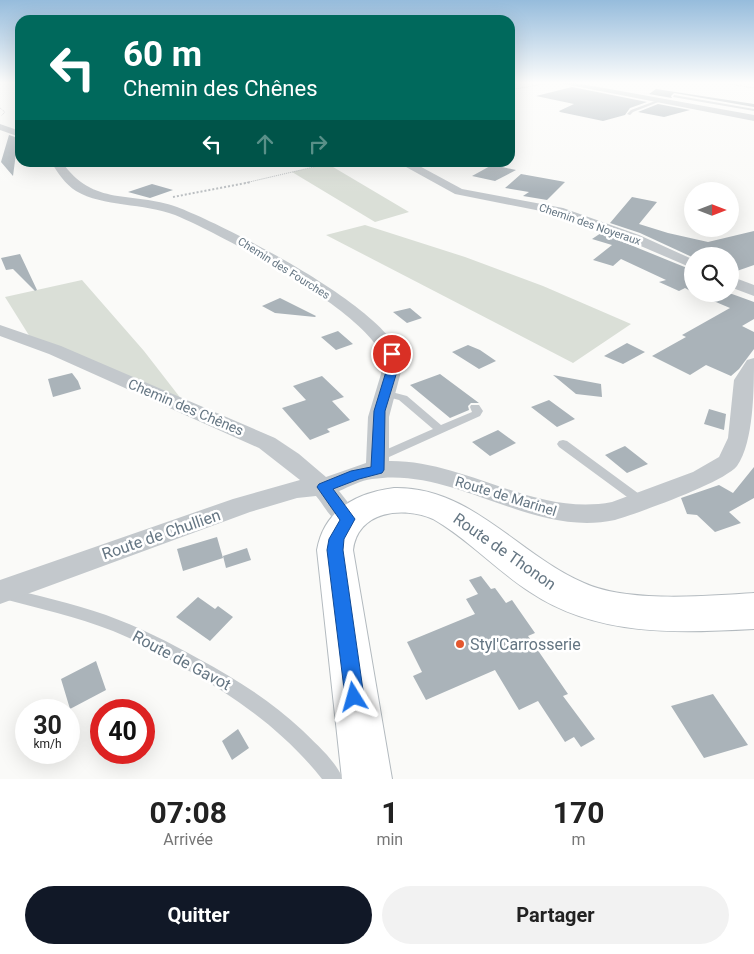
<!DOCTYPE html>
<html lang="fr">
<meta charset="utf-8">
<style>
body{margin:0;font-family:Roboto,sans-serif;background:#f2f2f2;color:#222;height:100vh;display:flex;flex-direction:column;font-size:19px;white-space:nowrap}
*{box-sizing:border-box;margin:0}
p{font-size:16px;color:#767676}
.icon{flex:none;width:28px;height:28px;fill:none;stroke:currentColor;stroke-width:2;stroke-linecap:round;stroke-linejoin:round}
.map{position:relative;height:779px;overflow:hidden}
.drawer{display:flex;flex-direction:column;background:#fff;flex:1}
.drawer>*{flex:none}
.banner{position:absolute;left:15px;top:15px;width:500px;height:152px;border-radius:15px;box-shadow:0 5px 20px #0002;background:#00695c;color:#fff;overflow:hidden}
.needle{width:32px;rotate:90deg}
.fabs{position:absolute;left:684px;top:182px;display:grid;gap:10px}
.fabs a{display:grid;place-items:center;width:55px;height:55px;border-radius:50%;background:#fff;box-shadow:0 5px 20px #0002;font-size:25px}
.speed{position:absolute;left:15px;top:699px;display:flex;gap:10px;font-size:25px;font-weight:700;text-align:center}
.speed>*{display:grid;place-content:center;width:65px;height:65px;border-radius:50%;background:#fff;box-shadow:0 5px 20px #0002;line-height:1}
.speed small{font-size:12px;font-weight:400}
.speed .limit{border:8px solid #d22;background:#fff;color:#111}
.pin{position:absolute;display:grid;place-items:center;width:42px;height:42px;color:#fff;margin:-21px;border:2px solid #fff;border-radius:50%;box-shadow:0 1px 5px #0007}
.me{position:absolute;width:55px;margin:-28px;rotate:352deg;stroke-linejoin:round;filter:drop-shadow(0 0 4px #0008)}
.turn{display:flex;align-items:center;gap:18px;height:105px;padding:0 25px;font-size:22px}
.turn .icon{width:65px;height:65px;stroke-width:2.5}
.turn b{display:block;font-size:35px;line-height:42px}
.lanes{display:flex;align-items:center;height:48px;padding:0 25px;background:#0003;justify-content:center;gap:25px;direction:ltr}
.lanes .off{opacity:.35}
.eta{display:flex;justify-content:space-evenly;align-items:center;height:85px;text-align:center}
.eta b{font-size:30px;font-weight:700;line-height:35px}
.action{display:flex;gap:10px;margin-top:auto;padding:10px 25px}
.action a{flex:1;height:58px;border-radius:30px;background:#111827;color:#fff;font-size:20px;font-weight:700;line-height:58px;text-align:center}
.action a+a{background:#f2f2f2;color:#222}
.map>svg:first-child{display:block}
.green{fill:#dadfd7}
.building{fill:#aab3b9}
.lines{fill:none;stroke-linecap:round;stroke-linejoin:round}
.secondary-casing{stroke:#b3babf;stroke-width:2}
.path-far1{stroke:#bbbfc2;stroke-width:1;stroke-dasharray:1 1;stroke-linecap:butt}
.path{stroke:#bbbfc2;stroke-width:2;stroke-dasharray:2 2;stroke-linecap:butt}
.lane{fill:#c3c8cc;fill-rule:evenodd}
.street{fill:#c3c8cc;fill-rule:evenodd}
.secondary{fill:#fff;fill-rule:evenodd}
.route{fill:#1a73e8;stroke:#114b97}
.poi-dot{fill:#e4572e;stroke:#fff;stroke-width:2}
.labels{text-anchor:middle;stroke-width:5;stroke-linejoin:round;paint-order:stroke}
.far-street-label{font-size:11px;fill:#657683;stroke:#fff}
.street-label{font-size:14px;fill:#657683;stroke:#fff}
.near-street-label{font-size:16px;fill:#657683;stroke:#fff}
.near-poi-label{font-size:16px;fill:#657683;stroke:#fff;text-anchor:start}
</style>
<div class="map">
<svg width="754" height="779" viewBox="0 0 754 779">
<rect width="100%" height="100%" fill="#fafaf8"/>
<path class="green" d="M328 164 409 212 375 222 292 172Z
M365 225 465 257 543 286 631 324 573 363 326 235Z
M82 280 144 351 182 400 30 337 5 297Z"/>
<path class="building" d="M572 87 647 102 630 108 625 115 603 121 560 112 559 111 574 104 536 96Z
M656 89 754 104V107L674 93 671 96 672 98 631 91 649 94Z
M658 104 690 110 664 117 638 112Z
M9 135 18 138 13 176 1 162Z
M492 165 516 170 495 181 472 176Z
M521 174 560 181 565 182 547 200 523 196 529 192 505 188Z
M152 184 173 190 150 198 128 192Z
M632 197 657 202 639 224 668 233 708 242 754 231V265L734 272 730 271V256L692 257 640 233 610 223Z
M601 233 692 270V292L685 288 679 291 659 282 666 280 621 259 613 266 593 260 612 245 592 239Z
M20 254 37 290 35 291 13 269 6 270 1 258Z
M697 294H732L754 302V319L742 326 754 332V349L739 369 731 376 706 365 690 375 652 356 686 337 682 335 730 308Z
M280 298 316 316 315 317 275 313 262 306Z
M410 308 422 318 407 323 393 312Z
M338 331 353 344 336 350 321 337Z
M627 343 645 352 623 364 604 356Z
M468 345 480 350 496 361 479 369 452 352Z
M72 373 78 381 81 389 53 397 48 379Z
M440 374 479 403H471L468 406 469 410 450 418 410 385Z
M553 375 601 384 602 397 576 394Z
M322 376 344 397 332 401 350 420 327 429 330 432 310 440 282 408 306 400 293 386Z
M549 400 575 419 557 427 531 407Z
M709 409 726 414 724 430 704 424Z
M498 430 516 443 490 456 472 442Z
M625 446 648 464 627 473 605 455Z
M754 467V498L729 512 741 523 715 532 697 515 687 514 681 498 719 485 733 493Z
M217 537 223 558 183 571 177 549Z
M247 548 251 560 226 568 223 556Z
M481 576 491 589 495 588 506 603 512 600 535 633 528 636 568 694 563 696 595 739 581 747 574 737 565 742 538 701 519 710 495 670 426 700 413 676 422 672 407 642 475 614 466 599 478 594 469 580Z
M198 597 215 609 218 606 233 617 210 641 176 617Z
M96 661 106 690 70 709 61 679Z
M713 694 748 745 704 758 671 706Z
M238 729 249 748 232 760 222 741Z"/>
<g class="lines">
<defs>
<path id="secondary" d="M394 488C471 486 518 555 584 583 628 603 706 596 754 593V629C677 633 597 637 530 592 496 570 468 539 433 519 402 506 358 511 353 550L392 779H342L317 550C324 510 356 493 394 488Z"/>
</defs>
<use href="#secondary" class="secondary-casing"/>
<path class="path-far1" d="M724 83 754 88
M510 90 548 83
M0 108 5 112 1 116
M245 183 335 162"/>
<path class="path" d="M173 197 251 182"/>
<path class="lane" d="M674 95 754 109V111L673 97Z
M658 100 661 101 633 112 630 115 627 114 631 110Z
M384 390 407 396 441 425 472 412 470 407 471 405H479L483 411 480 416 378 462 374 461 372 458 374 455 433 429 399 400 380 395 379 393Z
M563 440 567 441 646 499 648 502 646 505 642 507 638 505 559 447 557 444 559 441Z
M0 586C35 595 72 603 106 615 139 627 169 642 199 659 236 679 271 701 302 730 316 744 336 761 343 779H322C284 731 237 698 184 668 161 654 138 641 113 631 77 617 38 608 0 598Z"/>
<path class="street" d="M559 83H576L754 115V121Z
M0 124 20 131V137L0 130Z
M51 162H62C93 207 132 191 177 207 224 225 398 312 403 364L389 417V461C466 460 535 517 612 502L693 472 719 457 728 438 734 380 747 360 754 358C754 388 754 442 737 466 723 483 638 513 615 520 530 538 456 466 372 479 361 480 349 487 339 491L361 519 357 526C336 532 328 510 316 496L297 498 250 512 0 604V580L233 499 300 480 259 448 49 354 0 336V325L61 346 275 438 299 454 326 477 366 463 368 417 384 364C382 318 216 232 175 215 144 203 103 207 76 191 65 184 58 173 51 162Z
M397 162H412L462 189 563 208 639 235 692 259V268L629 241 556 214 455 194Z
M730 276 754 285V296L730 287Z"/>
<use href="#secondary" class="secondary"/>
</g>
<linearGradient id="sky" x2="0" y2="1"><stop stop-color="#96bcdc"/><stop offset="0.43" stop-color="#fdfdfc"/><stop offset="1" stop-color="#fdfdfc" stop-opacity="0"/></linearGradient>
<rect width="754" height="192" fill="url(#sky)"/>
<path class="route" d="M392 351 397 354 399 365 385 411 384 470 382 473 359 479 333 489 355 519 344 539 343 550 364 697 361 704 354 707 348 704 345 697 327 550 329 539 340 520 317 487 319 484 351 471 371 467 374 411 388 365 387 354Z"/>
<circle class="poi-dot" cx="460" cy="644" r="5"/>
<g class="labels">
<g class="far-street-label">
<text transform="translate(590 224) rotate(19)" y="4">Chemin des Noyeraux</text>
<text transform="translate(284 268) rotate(32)" y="4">Chemin des Fourches</text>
</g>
<g class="street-label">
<text transform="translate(186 407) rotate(23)" y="5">Chemin des Chênes</text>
<text transform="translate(506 496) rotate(17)" y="5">Route de Marinel</text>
</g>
<g class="near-street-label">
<text transform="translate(161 534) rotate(-19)" y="6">Route de Chullien</text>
<text transform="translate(505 551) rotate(35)" y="6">Route de Thonon</text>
<text transform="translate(182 660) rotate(28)" y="6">Route de Gavot</text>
</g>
<g class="near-poi-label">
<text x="470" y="650">Styl'Carrosserie</text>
</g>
</g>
</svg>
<div class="fabs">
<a><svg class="needle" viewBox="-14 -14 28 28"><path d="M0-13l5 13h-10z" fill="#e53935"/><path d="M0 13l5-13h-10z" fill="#767676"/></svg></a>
<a><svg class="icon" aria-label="search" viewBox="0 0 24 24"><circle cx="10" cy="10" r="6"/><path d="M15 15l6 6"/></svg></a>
</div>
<div class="speed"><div>30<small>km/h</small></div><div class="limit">40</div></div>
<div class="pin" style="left:392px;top:354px;background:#d93025"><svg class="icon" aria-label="arrive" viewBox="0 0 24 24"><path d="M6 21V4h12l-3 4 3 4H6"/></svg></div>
<svg class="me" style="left:354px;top:697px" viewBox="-20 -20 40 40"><path d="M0-17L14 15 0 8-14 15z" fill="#1a73e8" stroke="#fff" stroke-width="4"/></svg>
<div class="banner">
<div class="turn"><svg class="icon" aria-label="left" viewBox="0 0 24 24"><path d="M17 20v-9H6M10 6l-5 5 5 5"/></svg><div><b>60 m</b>Chemin des Chênes</div></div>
<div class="lanes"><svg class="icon" aria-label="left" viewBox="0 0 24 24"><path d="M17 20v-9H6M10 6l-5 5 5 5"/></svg><svg class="icon off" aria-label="ahead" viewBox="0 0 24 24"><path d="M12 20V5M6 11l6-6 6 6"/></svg><svg class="icon off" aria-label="right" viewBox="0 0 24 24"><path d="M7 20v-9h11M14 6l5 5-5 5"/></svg></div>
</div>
</div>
<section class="drawer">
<div class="eta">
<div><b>07:08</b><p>Arrivée</p></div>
<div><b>1</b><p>min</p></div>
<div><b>170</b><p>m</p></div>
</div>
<div class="action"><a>Quitter</a><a>Partager</a></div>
</section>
